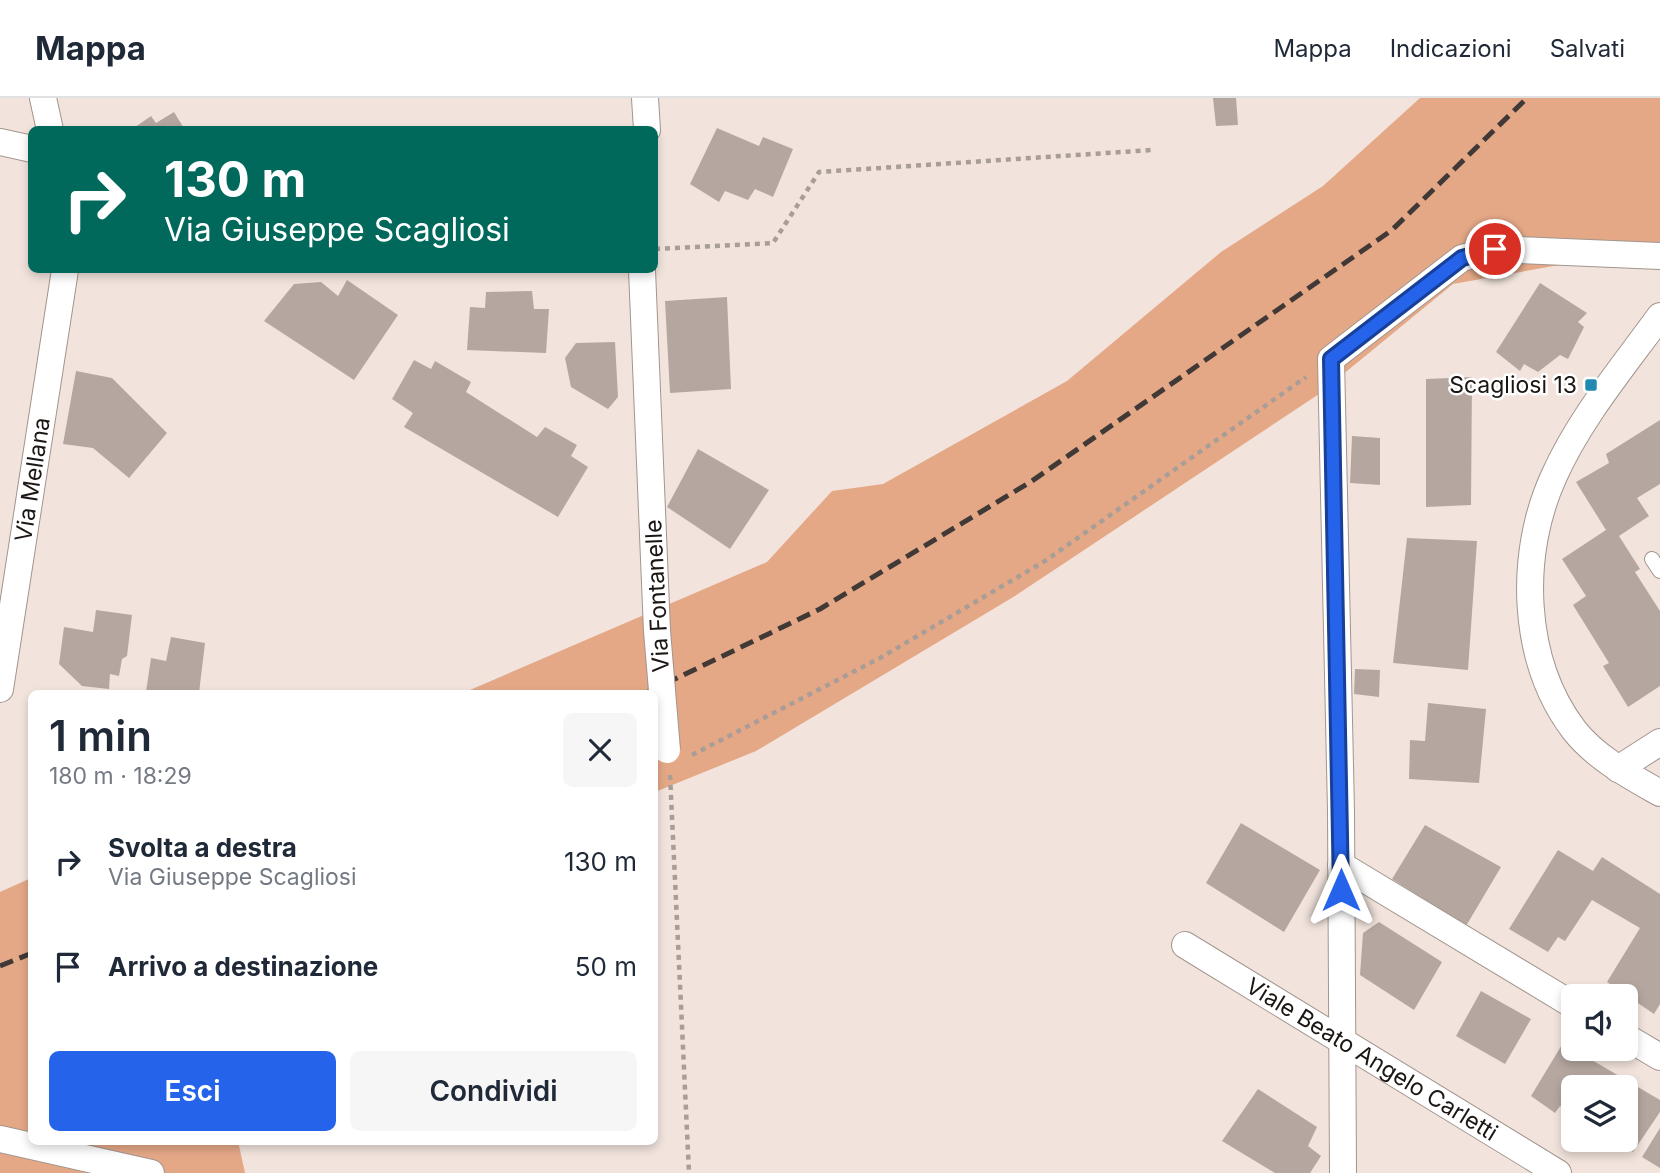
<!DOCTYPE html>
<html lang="it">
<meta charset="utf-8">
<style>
body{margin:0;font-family:Inter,sans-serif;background:#f6f6f7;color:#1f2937;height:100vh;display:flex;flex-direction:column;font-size:26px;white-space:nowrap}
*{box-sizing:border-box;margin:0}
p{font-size:23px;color:#747a83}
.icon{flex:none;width:38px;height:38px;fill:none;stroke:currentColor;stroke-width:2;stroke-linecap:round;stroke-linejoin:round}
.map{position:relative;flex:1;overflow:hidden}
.drawer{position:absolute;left:28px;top:592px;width:630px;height:455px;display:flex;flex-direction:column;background:#fff;border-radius:10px;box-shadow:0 4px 10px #0003}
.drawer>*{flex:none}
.top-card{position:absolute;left:28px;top:28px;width:630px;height:147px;border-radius:10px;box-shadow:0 4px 10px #0003;background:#00695c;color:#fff;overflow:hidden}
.tools{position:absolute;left:1561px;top:886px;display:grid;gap:14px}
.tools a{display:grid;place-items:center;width:77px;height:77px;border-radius:10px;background:#fff;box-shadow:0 4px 10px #0003;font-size:35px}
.pin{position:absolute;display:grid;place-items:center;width:60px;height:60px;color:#fff;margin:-30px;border:4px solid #fff;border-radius:50%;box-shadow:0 2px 7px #0007}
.me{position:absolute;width:77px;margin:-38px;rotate:0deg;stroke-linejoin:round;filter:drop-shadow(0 0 5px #0008)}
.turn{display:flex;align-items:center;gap:24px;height:147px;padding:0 21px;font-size:32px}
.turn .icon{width:91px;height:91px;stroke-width:2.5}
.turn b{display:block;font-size:49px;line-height:60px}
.round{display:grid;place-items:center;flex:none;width:74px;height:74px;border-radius:10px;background:#f6f6f7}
.overview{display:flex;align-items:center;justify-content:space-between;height:119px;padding:0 21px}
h1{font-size:42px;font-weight:600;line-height:52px}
.primary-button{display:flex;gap:14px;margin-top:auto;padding:14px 21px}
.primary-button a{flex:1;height:80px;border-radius:10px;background:#2563eb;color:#fff;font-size:28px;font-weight:600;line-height:80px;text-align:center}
.primary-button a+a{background:#f6f6f7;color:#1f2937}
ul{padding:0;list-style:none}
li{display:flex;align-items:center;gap:21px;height:105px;padding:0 21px}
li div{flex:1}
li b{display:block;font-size:26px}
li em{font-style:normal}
header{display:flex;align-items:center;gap:42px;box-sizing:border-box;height:98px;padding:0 35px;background:#fff;border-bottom:2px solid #e0e1e3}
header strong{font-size:33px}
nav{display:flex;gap:38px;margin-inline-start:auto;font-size:24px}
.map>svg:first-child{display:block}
.green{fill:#e4a887}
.building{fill:#b5a7a0}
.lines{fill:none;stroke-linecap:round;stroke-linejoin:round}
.service-casing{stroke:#a2958e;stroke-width:16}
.minor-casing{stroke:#a2958e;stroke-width:28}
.path{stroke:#a89d97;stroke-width:4.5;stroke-dasharray:5 5;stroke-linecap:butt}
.service{stroke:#fff;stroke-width:14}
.minor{stroke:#fff;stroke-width:26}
.rail{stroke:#403936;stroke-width:5;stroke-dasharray:14 7;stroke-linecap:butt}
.minor-bridge-casing{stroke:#a2958e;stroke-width:28;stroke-linecap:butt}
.minor-bridge{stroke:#fff;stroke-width:26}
.route-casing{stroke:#184099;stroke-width:18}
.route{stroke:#2563eb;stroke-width:12}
.poi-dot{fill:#208ab1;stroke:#fff;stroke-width:2.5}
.labels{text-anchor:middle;stroke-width:5;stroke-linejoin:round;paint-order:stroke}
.poi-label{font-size:23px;fill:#1b1613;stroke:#fff;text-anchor:end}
.street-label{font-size:23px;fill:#1b1613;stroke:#fff}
</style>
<header>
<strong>Mappa</strong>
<nav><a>Mappa</a><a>Indicazioni</a><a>Salvati</a></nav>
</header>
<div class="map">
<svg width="1660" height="1075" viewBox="0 0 1660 1075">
<rect width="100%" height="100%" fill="#f2e4dd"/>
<path class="green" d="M1420 0H1660V149L1453 186 1319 296 1015 498 756 653 655 694 654 595H463L767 464 832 393 883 386 1067 283 1221 154 1323 88Z
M31 780 32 1043H238L245 1075H0V794Z"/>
<path class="building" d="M1213 0H1236L1238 27 1216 28Z
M174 14 185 32H131L151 18 156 25Z
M717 30 759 48 763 39 793 51 773 99 755 91 748 102 725 93 719 104 690 86Z
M347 182 398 217 354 282 264 223 294 186 321 184 338 198Z
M1540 185 1587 215 1578 224 1584 229 1568 261 1560 257 1538 274 1524 266 1520 273 1496 254Z
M532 193 534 211H549L546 255 467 252 470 209 485 210 486 194Z
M727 199 731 291 670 295 665 203Z
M615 244 618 299 608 311 571 289 565 260 576 245Z
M414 262 431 271 435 263 471 284 466 294 537 339 545 329 577 347 571 358 588 369 558 419 404 329 413 315 392 301Z
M76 273 112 280 167 335 129 380 93 350 63 346Z
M1472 279 1471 407 1426 409V281Z
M1660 322V386L1637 400 1649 418 1619 438 1640 471 1635 474 1660 513V588L1628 609 1603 568 1609 565 1573 507 1586 498 1562 461 1606 432 1576 384 1609 365 1606 356Z
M1352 338 1380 340V387L1350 385Z
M698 351 769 392 730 451 667 409Z
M1407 440 1477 443 1468 572 1393 565Z
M96 512 132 517 127 558 122 561 119 578 110 576 109 591 82 588 59 566 64 529 93 534Z
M171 539 205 545 199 595 146 594 151 560 166 563Z
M1355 571 1380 572 1379 599 1354 596Z
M1428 605 1486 611 1479 685 1409 681 1410 642 1425 643Z
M1241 725 1320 772 1284 834 1206 785Z
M1425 727 1501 769 1466 828 1392 781Z
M1558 752 1593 773 1602 759 1660 796V906L1654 916 1607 884 1640 830 1592 802 1565 843 1558 839 1548 854 1509 831Z
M1379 824 1442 864 1414 912 1360 877 1363 835Z
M1481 893 1531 921 1505 966 1456 938Z
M1563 945 1660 1002V1014L1633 1054 1612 1041H1626V989H1573V1028L1564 1022 1570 1013 1560 1008 1555 1015 1531 998Z
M1258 991 1317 1029 1308 1048 1321 1058 1310 1075H1275L1222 1043Z
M1660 1030V1070L1642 1059Z"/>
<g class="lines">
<defs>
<path id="service" d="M1652 461 1660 473"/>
<g id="minor">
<path d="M43 0 50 32"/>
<path d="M645 0 647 32"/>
<path d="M0 44 32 51"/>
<path d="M642 172 657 533"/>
<path d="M1660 218C1623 269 1580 320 1554 378 1518 456 1521 562 1574 632 1596 660 1630 678 1660 695"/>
<path id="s1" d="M0 591 65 172"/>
<path d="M1618 671 1660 644"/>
<path d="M1341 767 1573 907"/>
<path id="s2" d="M1185 847 1558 1075"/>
<path d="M1626 939 1660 959"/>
<path d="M0 1041 151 1075"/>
<path d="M1343 1075 1341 713 1331 261 1462 160 1495 151 1660 158"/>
</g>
</defs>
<use href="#service" class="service-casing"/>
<use href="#minor" class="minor-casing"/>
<path class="path" d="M655 151 773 145 819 74 1152 52
M692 657 880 560 1045 463 1306 279
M670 677 689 1075"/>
<use href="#service" class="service"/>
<use href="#minor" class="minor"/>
<path class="rail" d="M646 595 820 511 1032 383 1392 132 1527 0
M0 868 32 855"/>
<defs>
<path id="minor-bridge" d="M657 533 667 652"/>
</defs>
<use href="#minor-bridge" class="minor-bridge-casing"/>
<use href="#minor-bridge" class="minor-bridge"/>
</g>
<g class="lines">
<defs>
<path id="route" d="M1341 792 1331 261 1462 160 1495 151"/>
</defs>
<use href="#route" class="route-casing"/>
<use href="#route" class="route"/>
</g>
<rect class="poi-dot" x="1584" y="280" width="14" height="14" rx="3.5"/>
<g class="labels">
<g class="poi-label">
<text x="1577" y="295">Scagliosi 13</text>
</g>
<g class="street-label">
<text dy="8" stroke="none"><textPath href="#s1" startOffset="212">Via Mellana</textPath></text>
<text transform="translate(657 498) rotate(-93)" y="8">Via Fontanelle</text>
<text dy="8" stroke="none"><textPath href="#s2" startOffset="219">Viale Beato Angelo Carletti</textPath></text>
</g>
</g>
</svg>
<div class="tools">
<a><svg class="icon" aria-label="sound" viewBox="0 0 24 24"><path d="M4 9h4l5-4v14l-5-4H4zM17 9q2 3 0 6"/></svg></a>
<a><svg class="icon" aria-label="layers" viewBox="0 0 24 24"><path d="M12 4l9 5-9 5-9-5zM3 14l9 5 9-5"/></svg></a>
</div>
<div class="pin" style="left:1495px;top:151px;background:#d93025"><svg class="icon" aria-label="arrive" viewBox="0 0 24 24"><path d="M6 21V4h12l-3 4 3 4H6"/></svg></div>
<svg class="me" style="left:1341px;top:792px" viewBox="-20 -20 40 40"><path d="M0-17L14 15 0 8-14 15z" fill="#2563eb" stroke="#fff" stroke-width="4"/></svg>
<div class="top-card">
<div class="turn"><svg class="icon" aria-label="right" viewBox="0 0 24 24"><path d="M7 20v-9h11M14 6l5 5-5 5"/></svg><div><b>130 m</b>Via Giuseppe Scagliosi</div></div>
</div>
<section class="drawer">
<div class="overview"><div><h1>1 min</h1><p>180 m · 18:29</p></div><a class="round"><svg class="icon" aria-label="close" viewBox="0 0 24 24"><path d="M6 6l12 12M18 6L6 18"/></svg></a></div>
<ul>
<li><svg class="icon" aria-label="right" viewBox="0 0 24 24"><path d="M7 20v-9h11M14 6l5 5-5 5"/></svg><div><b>Svolta a destra</b><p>Via Giuseppe Scagliosi</p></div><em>130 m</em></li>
<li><svg class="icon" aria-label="arrive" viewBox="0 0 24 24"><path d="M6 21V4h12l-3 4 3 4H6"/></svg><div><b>Arrivo a destinazione</b></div><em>50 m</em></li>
</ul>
<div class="primary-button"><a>Esci</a><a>Condividi</a></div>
</section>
</div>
